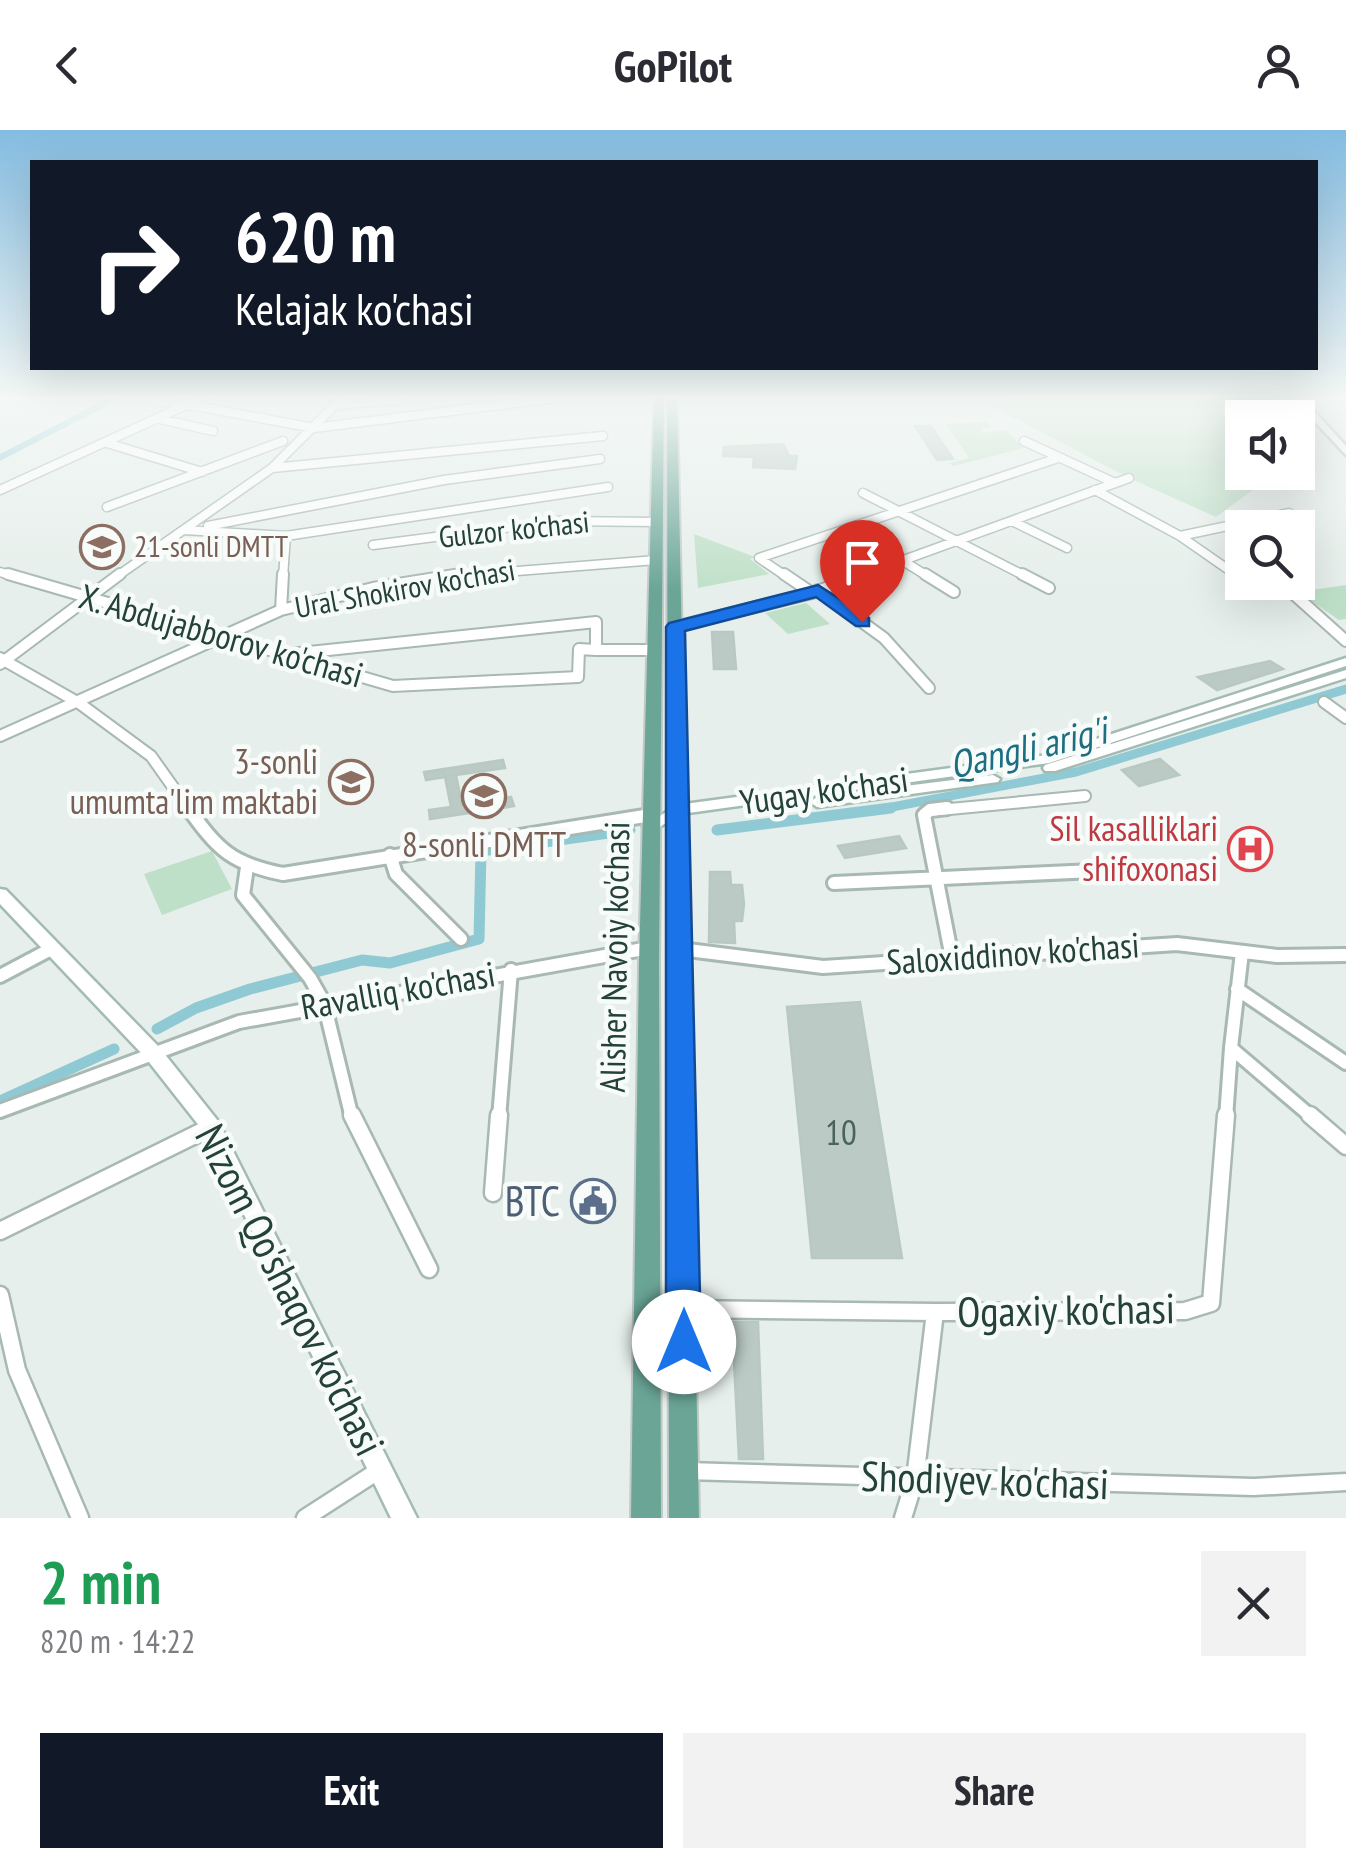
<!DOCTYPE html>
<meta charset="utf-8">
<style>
body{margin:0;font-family:"PT Sans Narrow",sans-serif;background:#f2f2f3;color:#2b2b33;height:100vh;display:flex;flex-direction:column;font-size:38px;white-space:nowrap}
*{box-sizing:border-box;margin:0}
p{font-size:32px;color:#7c7c81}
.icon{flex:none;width:55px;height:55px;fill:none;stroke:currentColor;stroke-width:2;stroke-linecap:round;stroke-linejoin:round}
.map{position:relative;height:1388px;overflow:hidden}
.drawer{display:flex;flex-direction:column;background:#fff;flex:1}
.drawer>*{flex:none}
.banner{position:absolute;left:30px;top:30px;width:1288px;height:210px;border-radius:0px;box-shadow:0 10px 40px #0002;background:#111827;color:#fff;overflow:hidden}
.fabs{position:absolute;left:1225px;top:270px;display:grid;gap:20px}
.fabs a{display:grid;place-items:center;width:90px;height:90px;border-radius:0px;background:#fff;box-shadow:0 10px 40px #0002;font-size:50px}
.pin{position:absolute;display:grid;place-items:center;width:85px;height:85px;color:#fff;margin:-102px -42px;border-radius:50% 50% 50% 0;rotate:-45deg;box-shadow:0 0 10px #0007}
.pin .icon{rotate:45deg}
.me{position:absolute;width:110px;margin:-55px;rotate:0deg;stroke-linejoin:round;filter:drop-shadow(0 0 8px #0008)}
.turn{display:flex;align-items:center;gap:35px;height:210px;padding:0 40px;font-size:45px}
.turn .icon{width:130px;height:130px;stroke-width:2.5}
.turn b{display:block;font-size:70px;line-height:85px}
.round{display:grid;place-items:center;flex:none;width:105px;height:105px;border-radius:0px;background:#f2f2f3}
.summary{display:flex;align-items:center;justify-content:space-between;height:170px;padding:0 40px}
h1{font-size:60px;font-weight:700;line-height:75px;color:#1e9e55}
.button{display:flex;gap:20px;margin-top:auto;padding:20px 40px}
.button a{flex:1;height:115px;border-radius:0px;background:#111827;color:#fff;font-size:40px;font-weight:700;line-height:115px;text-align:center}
.button a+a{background:#f2f2f3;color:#2b2b33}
header{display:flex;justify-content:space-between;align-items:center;height:130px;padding:0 40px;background:#fff;font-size:45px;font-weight:700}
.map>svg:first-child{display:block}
.green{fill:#bfe0c8}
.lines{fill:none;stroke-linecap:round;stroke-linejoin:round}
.canal-far1{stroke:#8ec9d4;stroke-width:9}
.canal{stroke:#8ec9d4;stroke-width:11}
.river{fill:#8ec9d4;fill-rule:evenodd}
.building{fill:#bbcac4;stroke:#b8c9c2;stroke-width:2.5}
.minor-far3-casing{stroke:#a8b8b2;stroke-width:11}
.minor-far2-casing{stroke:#a8b8b2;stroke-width:14}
.minor-far1-casing{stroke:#a8b8b2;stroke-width:18}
.minor-casing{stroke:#a8b8b2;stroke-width:21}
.secondary-casing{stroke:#a4bbb3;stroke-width:5}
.primary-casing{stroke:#c2cac8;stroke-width:4}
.minor-far3{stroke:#fff;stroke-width:8}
.minor-far2{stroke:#fff;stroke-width:10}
.minor-far1{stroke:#fff;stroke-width:12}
.minor{stroke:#fff;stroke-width:16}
.secondary{fill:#fff;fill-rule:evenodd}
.primary{fill:#6aa596;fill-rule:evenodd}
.route{fill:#1a73e8;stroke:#114b97;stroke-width:2.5}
.labels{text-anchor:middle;stroke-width:9;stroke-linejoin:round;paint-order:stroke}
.far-street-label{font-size:30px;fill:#24423a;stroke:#f7fbf9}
.far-education-label{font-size:30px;fill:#785e54;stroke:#f7fbf9;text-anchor:start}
.street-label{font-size:35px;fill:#24423a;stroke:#f7fbf9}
.education-label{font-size:35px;fill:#785e54;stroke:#f7fbf9;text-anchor:end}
.health-label{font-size:35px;fill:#be3a42;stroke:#f7fbf9;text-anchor:end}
.near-number-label{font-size:35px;fill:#4a645c}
.water-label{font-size:38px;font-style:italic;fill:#1c6f80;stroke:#f7fbf9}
.near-service-label{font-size:42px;fill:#4e5e75;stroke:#f7fbf9;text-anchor:end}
.near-street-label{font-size:42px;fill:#24423a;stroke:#f7fbf9}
</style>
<header><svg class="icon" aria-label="back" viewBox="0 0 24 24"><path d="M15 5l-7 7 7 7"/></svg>GoPilot<svg class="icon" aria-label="person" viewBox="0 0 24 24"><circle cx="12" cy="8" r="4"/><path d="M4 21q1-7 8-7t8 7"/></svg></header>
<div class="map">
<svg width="1346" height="1388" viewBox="0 0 1346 1388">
<rect width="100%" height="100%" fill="#e6efeb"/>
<path class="green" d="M1026 266H1227L1259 270 1274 287 1242 288V342L1276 343 1216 387 1129 348 990 275Z
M987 292 992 298H981L983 303 1006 300 1024 318 953 336 949 333 969 328 946 294Z
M694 404 755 427 750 429 769 444 698 458Z
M1346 455V489L1339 490 1298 462Z
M806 473 830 494 788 504 765 483Z
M212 721 232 759 162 785 144 744Z"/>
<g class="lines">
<path class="canal-far1" d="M871 681 1076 642 1346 559"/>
<path class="canal" d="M717 700 891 678
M157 899 196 878 250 859 362 830 390 833 479 809 481 721 630 700
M0 971 114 919"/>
<path class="river" d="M112 266H126L0 331V324Z"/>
</g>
<path class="building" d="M915 296H931L953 329 937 330Z
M783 314 789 326H797L795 339 753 337 754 327 723 326 724 317Z
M712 502H733L736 539H714Z
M1270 531 1283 539 1217 560 1198 547Z
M1160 629 1179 645 1139 656 1122 640Z
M503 630 505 638 456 645 462 675 511 667 514 676 430 689 429 680 451 677 445 647 426 650 424 642Z
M899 706 906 718 845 728 838 716Z
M710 742H730L731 755H742L744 774 742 791H734L735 813 709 812Z
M860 872 902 1128H812L787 877Z
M732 1192H758L763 1329H739Z"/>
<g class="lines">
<defs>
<path id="minor-far3" d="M153 266 149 268 186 276
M190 275 314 298 572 266
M335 275 396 270
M160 289 213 301
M1024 311 1115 353
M107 313 202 342
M272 338 603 306
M0 360 206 266
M1095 360 1180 406 1239 447
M863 363 1027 447
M107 377 283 311
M1012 391 1067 418
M208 396 444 350 600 329
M184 400 286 406 608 357
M1180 406 1289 383
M373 415 559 391 656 392
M903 431 929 447
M0 442 16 447
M116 447 272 338 344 266
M283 447 286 406
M442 447 656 430
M787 447 759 428 1055 329
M857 447 1129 348"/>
<path id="minor-far2" d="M8 444 393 556 578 547 579 519 596 520
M784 444 812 463
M925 444 954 462
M1022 444 1049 458
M1235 444 1242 449
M1251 452 1288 459 1346 511
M818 460 884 508 929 558
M281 480 283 444
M675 497 812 463 864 444
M290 524 596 492V520H656
M0 528 79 573 151 626 190 681
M0 534 120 444
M1324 572 1346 588
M0 606 281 480 373 458 461 444
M929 681 1085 666"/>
<path id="minor-far1" d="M188 678C218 720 232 734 283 744L651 685
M947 678 930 680 924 685 952 828
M390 725 396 744 461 809
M247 737 243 765 310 848 324 873 352 988
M834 753 1138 739
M680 819 823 837 1177 814 1277 826 1346 825
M1242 822 1231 918 1313 988
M0 846 51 819
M1237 859 1346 933
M0 981 239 892 649 818
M499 988 511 840
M1226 988 1231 918"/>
<path id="minor" d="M352 985 429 1139
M1310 985 1346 1016
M493 1063 499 985
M0 1101 211 997
M0 1165 17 1240 80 1388
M683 1179 935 1182
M686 1341 1254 1357 1346 1352
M305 1388 381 1339
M903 1388 915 1349 935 1182 1185 1181 1211 1173 1226 985"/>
<path id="secondary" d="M1291 266H1300L1346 316V325Z
M1346 528V536L1049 633 681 684 651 702 643 697 677 675 1047 625Z
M1346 540V548L1055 641H1045L1043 638 1045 635Z
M993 645 1000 649 998 652 817 677 810 672 817 667Z
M0 759 6 760 159 917 218 991 417 1388H391L204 1002 145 927 0 774Z"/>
<path id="primary" d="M0 266H8L0 270Z
M654 266H664L659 834 661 1388H631L639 834Z
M667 266H677L699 1388H669Z"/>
</defs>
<use href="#minor-far3" class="minor-far3-casing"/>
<use href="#minor-far2" class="minor-far2-casing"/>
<use href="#minor-far1" class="minor-far1-casing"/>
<use href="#minor" class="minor-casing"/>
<use href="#secondary" class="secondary-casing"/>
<use href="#primary" class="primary-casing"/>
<use href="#minor-far3" class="minor-far3"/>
<use href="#minor-far2" class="minor-far2"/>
<use href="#minor-far1" class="minor-far1"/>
<use href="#minor" class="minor"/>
<use href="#secondary" class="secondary"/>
<use href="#primary" class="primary"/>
</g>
<linearGradient id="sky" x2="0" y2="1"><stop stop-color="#84bce0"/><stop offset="0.58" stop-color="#f4f8f6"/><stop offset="1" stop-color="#f4f8f6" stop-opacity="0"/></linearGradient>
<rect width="1346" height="461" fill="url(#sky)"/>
<path class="route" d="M818 455 869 488V496H856L816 467 685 501 701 1212 696 1223 684 1228 671 1223 666 1212V497L669 493Z"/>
<defs>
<symbol id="school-ring" viewBox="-11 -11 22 22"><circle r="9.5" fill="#f7fbf9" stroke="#8d6e63" stroke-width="1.5"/><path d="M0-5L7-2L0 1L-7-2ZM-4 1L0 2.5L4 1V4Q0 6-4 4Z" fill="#8d6e63"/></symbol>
<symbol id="hospital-ring" viewBox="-11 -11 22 22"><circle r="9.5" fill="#f7fbf9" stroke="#e0444e" stroke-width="1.5"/><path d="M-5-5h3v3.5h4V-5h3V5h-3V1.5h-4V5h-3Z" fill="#e0444e"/></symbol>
<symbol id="civic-ring" viewBox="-11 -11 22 22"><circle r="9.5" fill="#f7fbf9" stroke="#5c6f8a" stroke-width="1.5"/><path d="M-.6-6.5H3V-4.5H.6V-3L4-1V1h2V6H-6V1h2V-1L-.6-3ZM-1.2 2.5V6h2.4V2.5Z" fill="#5c6f8a"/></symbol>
</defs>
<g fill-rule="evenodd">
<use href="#school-ring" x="77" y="392" width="50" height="50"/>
<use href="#school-ring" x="326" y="627" width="50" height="50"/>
<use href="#school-ring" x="459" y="641" width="50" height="50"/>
<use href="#hospital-ring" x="1225" y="694" width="50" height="50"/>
<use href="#civic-ring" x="568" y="1046" width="50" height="50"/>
</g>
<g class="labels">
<g class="far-street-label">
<text transform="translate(514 400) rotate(-6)" y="10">Gulzor ko'chasi</text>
<text transform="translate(405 459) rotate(-10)" y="10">Ural Shokirov ko'chasi</text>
</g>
<g class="far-education-label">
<text x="134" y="427">21-sonli DMTT</text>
</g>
<g class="street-label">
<text transform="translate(221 506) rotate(16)" y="12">X. Abdujabborov ko'chasi</text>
<text transform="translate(824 661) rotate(-8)" y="12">Yugay ko'chasi</text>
<text transform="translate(1013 824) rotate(-4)" y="12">Saloxiddinov ko'chasi</text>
<text transform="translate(615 827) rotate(-89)" y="12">Alisher Navoiy ko'chasi</text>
<text transform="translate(398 861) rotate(-10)" y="12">Ravalliq ko'chasi</text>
</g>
<g class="education-label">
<text x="318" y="644">3-sonli<tspan x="318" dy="40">umumta'lim maktabi</tspan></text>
<text x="484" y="727" text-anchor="middle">8-sonli DMTT</text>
</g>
<g class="health-label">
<text x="1218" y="711">Sil kasalliklari<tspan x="1218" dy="40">shifoxonasi</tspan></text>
</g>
<g class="near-number-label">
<text x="841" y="1015">10</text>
</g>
<g class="water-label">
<text transform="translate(1028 618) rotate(-13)" y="13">Qangli arig'i</text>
</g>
<g class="near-service-label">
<text x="560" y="1086">BTC</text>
</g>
<g class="near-street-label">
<text transform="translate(290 1160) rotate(63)" y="15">Nizom Qo'shaqov ko'chasi</text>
<text transform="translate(1066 1180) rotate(-1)" y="15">Ogaxiy ko'chasi</text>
<text transform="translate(985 1350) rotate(2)" y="15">Shodiyev ko'chasi</text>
</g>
</g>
</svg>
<div class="fabs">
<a><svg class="icon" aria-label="sound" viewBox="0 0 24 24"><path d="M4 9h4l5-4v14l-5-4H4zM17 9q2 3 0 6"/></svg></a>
<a><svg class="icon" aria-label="search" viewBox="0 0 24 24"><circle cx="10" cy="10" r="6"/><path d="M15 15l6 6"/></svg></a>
</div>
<div class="pin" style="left:862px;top:492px;background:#d93025"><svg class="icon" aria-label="arrive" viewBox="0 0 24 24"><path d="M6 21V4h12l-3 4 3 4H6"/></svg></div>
<svg class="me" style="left:684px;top:1212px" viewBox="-20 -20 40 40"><circle r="19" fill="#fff"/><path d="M0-13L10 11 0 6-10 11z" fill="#1a73e8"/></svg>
<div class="banner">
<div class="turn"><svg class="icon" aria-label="right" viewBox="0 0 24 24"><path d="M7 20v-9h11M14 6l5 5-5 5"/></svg><div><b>620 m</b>Kelajak ko'chasi</div></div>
</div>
</div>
<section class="drawer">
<div class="summary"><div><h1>2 min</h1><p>820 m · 14:22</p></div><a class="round"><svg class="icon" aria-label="close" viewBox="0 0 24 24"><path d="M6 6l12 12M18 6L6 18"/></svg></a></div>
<div class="button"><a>Exit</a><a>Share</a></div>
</section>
